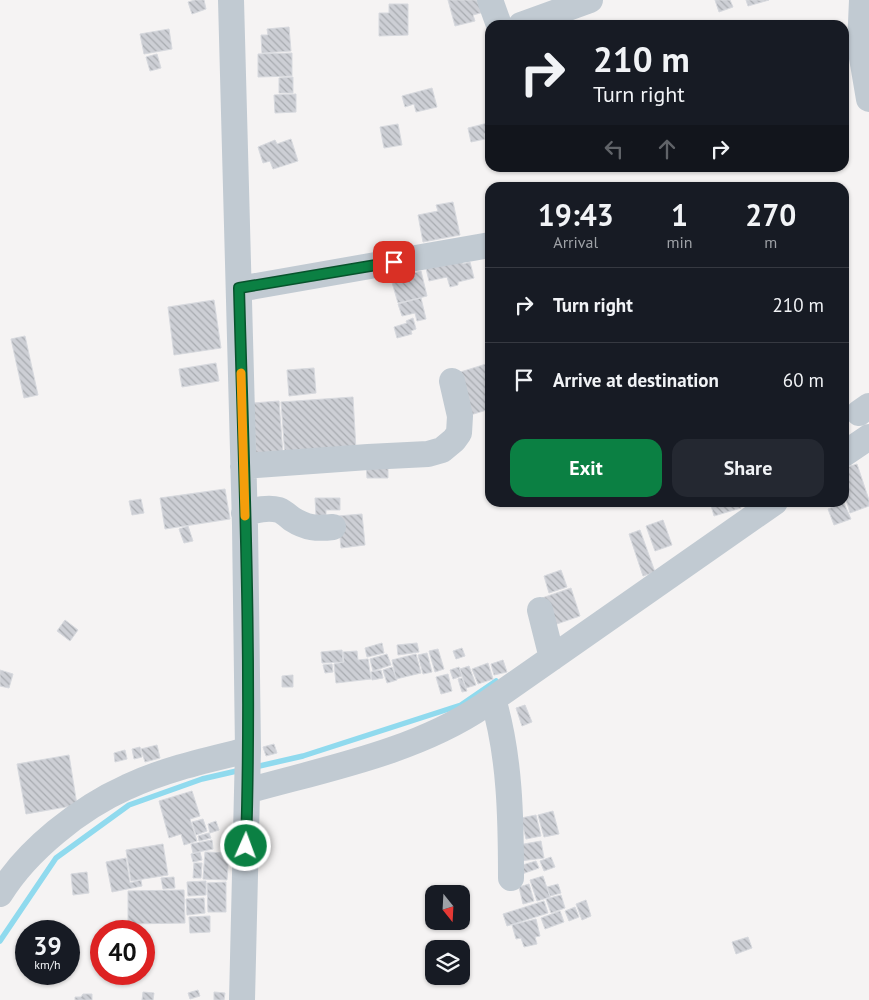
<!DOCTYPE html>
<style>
body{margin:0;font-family:"PT Sans",sans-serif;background:#242831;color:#f1f3f6;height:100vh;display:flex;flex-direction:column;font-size:19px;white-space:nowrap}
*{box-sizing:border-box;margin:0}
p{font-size:16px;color:#9ea1a6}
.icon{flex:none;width:28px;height:28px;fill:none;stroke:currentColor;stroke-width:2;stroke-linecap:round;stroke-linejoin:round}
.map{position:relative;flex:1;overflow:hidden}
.panel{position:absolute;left:485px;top:182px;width:364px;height:325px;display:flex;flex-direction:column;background:#171b24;border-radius:15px;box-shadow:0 1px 4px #0004}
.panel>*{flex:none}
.guide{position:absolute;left:485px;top:20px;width:364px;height:152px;border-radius:15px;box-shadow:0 1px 4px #0004;background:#171b24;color:#f1f3f6;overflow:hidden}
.needle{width:32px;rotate:162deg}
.fabs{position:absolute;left:425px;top:885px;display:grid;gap:10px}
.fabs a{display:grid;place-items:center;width:45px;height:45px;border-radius:10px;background:#171b24;box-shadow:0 1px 4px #0004;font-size:25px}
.speed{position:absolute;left:15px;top:920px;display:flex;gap:10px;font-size:25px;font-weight:700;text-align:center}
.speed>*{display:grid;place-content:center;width:65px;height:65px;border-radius:50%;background:#171b24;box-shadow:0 1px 4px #0004;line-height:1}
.speed small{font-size:12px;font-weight:400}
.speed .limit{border:8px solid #d22;background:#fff;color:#111}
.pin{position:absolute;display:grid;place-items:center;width:42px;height:42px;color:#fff;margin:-21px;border-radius:10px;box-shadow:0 2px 8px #0006}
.me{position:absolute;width:55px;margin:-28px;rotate:2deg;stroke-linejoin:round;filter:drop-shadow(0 0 4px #0008)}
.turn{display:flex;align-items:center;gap:18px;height:105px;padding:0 25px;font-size:22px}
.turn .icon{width:65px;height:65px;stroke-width:2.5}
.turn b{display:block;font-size:35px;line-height:42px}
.lanes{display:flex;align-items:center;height:48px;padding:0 25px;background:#0003;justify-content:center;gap:25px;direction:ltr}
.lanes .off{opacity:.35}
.eta{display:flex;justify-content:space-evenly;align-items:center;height:85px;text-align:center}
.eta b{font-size:30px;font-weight:600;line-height:35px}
.button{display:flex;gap:10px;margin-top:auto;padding:10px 25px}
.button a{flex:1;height:58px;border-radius:15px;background:#0b8043;color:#fff;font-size:20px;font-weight:600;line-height:58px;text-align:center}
.button a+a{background:#242831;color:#f1f3f6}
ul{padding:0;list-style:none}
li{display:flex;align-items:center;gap:15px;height:75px;padding:0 25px;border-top:1px solid #363941}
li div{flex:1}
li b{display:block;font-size:19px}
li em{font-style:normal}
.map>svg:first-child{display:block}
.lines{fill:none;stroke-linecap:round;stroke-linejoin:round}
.stream{stroke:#90daee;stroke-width:5.5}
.building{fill:url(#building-back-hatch);stroke:#d7d9de}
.minor{stroke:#c1cad2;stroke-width:26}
.route-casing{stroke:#07532c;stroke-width:12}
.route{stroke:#0b8043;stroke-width:9}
.slow{stroke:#f59e0b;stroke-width:9}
</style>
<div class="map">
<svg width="869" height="1000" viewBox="0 0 869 1000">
<defs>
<pattern id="building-back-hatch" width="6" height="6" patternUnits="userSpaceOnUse" patternTransform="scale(1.25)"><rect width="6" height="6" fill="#cdcfd5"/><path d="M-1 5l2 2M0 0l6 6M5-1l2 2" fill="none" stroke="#a8abb0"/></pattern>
</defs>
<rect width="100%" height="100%" fill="#f5f3f3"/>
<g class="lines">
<path class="stream" d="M255 767 303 756 461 705 496 681
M0 941 56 858 129 805 202 779 241 770"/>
</g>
<path class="building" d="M195 0H204L206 9 192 14 188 2Z
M448 0H477L478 4 488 11 473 15 475 21 455 26Z
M715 0H730L733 7 719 12Z
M746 0H769L748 6Z
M389 4H408V35L379 36V13H389Z
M289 27 291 51 262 53 261 35H268L267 29Z
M169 29 172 49 144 54 140 34Z
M292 53V76L258 77V54Z
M157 54 161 68 150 71 146 57Z
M293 77V93H279V78Z
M432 88 437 107 416 112 414 104 405 107 402 96Z
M296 94V112L275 113 274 95Z
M488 123 490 133 484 134 485 139 471 142 468 128Z
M398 124 402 145 384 148 380 127Z
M291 139 298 161 273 169 270 161 263 163 258 147 275 140 277 144Z
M453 202 460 235 423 242 418 215 438 211 436 205Z
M460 255 463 264 470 262 474 278 458 282V285L450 287 447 277 429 281 424 260Z
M421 271 427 296 398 303 391 279Z
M421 298 426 319 417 321 415 313 402 316 398 304Z
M214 300 221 348 174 355 168 307Z
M413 318 416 329 411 331 412 334 397 338 394 327 407 323 406 321Z
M25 336 38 395 24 398 11 339Z
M216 363 219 381 182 387 179 369Z
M486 364 490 378V409L467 416 454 374Z
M314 368 316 393 289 396 287 370Z
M353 397 356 450 285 456 281 402Z
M279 401 283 455 256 457 253 403Z
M388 463V478H367L366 464Z
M857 464 869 500V506L850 513 844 493V468Z
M225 489 230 519 165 529 160 498Z
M315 498H340V510H326V516H316Z
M141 499 144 513 132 515 129 501Z
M710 502H739L741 508 714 516Z
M844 503 851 519 834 525 828 509Z
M362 514 365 545 341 548 338 516Z
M663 520 672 545 655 551 646 526Z
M188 526 193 541 184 543 179 529Z
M640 530 655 572 643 576 629 534Z
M561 570 567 587 549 593 544 576Z
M571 588 580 616 551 626 542 598Z
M65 620 78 630 70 641 57 631Z
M382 643 384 653 367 657 365 648Z
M417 643 419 652 398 655 397 645Z
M462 648 465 656 456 659 453 651Z
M438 649 444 669 435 672 429 651Z
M342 650 343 662 322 663 321 652Z
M357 651 358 660 368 659 371 679 336 683 334 664 344 662 343 652Z
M427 653 432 672 423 674 418 655Z
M387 654 391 665 373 671 370 659Z
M416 654 421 673 396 679 392 660Z
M503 660 507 672 494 675 491 664Z
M488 663 493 679 478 684 472 669Z
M332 664 333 672 325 673 323 665Z
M469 666 476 685 466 688 460 669Z
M392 667 397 680 387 683 383 670Z
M459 667 462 676 453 679 450 670Z
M0 670 13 674 9 688 0 686Z
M381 670 383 678 372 680 371 672Z
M448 674 452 691 441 694 436 677Z
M293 675V687H282V676Z
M462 678 467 691 462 692 458 679Z
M525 705 532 722 522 726 516 708Z
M274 744 277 753 266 756 263 747Z
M157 745 160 758 145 762 141 749Z
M140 747 142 757 134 759 132 749Z
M125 750 127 759 115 762 114 753Z
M69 755 77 805 26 814 17 764Z
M192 791 200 816 190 819 197 841 184 845 181 834 169 838 159 801Z
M553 811 559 834 544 837 538 815Z
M536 815 541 836 526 839 521 818Z
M203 819 207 831 196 835 192 822Z
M216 821 219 830 210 833 208 824Z
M209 833 211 838 199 841 198 836Z
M212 840 213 849 193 853 191 844Z
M541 841 544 858 520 861 518 845Z
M163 844 168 875 131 881 126 850Z
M200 852 202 860 193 862 191 854Z
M205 852 229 853 227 880 203 879Z
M551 857 555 867 544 871 540 861Z
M126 858 130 883 141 880 142 886 112 892 106 862Z
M536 861 539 868 522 874 519 866Z
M194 863H202L201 878H193Z
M87 872 89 893 73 895 71 874Z
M543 876 550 897 537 901 530 880Z
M174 877 175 888 163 889 161 878Z
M206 881V895L188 896 187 882Z
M226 882V912H208L207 883Z
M529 884 534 901 523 904 519 887Z
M558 884 561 893 550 896 547 887Z
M184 890 185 923 128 924V891Z
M561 895 565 908 551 913 546 899Z
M204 898 205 913 187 915 186 899Z
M586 900 591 916 582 920 576 904Z
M544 901 548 913 507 926 503 914Z
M575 907 579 917 569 921 565 911Z
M560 911 564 922 545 929 541 918Z
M210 916V932L190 933 189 917Z
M536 919 540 936 535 937 537 944 524 947 521 938 516 939 512 925Z
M748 937 752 948 736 954 732 942Z
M198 990 200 996 190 999 188 993Z
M143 992 154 993 153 1000H142Z
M214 992 225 993 224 1000H214Z
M83 994H92V1000H75V997H81Z"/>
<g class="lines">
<path class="minor" d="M231 0 245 526 248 750 242 1000
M490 0 499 25
M862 0 860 46 869 99
M521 25 590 0
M239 289 490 245
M859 413 869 406
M844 454 869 437
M243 466 368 457 428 454 442 450 454 440 459 433 460 416 452 381
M244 513C256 510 268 507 279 510 284 512 288 516 292 519 306 528 317 529 333 527
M540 610 552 658
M493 699C510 756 511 818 511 878
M247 791C325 769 415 752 483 706L775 502
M0 894C27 850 80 808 127 787 165 769 207 760 248 750"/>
</g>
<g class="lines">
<defs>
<path id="route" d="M246 846C252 661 244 474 239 288L394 262"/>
</defs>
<use href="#route" class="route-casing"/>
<use href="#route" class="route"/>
<path class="slow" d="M241 373 245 516"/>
</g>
</svg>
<div class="fabs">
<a><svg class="needle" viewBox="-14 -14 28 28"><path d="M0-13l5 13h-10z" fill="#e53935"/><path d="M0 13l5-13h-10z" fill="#9ea1a6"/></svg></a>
<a><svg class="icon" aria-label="layers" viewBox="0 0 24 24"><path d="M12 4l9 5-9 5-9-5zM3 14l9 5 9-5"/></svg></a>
</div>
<div class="speed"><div>39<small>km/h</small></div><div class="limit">40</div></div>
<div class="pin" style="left:394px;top:262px;background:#d93025"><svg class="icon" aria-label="arrive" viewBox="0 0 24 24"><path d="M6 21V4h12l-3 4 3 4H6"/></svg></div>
<svg class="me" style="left:246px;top:846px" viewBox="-20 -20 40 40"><circle r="17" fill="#0b8043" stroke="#fff" stroke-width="3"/><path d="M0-11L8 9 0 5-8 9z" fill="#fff"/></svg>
<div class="guide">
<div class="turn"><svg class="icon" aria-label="right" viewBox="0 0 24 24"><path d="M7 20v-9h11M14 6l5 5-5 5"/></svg><div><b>210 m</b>Turn right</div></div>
<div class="lanes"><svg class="icon off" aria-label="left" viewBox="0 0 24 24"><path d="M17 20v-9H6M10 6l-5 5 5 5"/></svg><svg class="icon off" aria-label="ahead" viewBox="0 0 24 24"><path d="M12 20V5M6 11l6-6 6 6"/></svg><svg class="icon" aria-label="right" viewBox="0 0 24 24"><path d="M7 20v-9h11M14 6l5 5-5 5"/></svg></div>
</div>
<section class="panel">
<div class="eta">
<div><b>19:43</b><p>Arrival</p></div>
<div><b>1</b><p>min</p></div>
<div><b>270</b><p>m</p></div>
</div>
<ul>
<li><svg class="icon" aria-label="right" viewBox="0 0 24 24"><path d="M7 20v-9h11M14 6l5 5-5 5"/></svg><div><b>Turn right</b></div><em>210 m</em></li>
<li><svg class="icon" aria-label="arrive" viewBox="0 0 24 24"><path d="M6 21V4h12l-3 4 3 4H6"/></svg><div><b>Arrive at destination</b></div><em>60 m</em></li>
</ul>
<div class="button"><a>Exit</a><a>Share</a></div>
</section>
</div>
